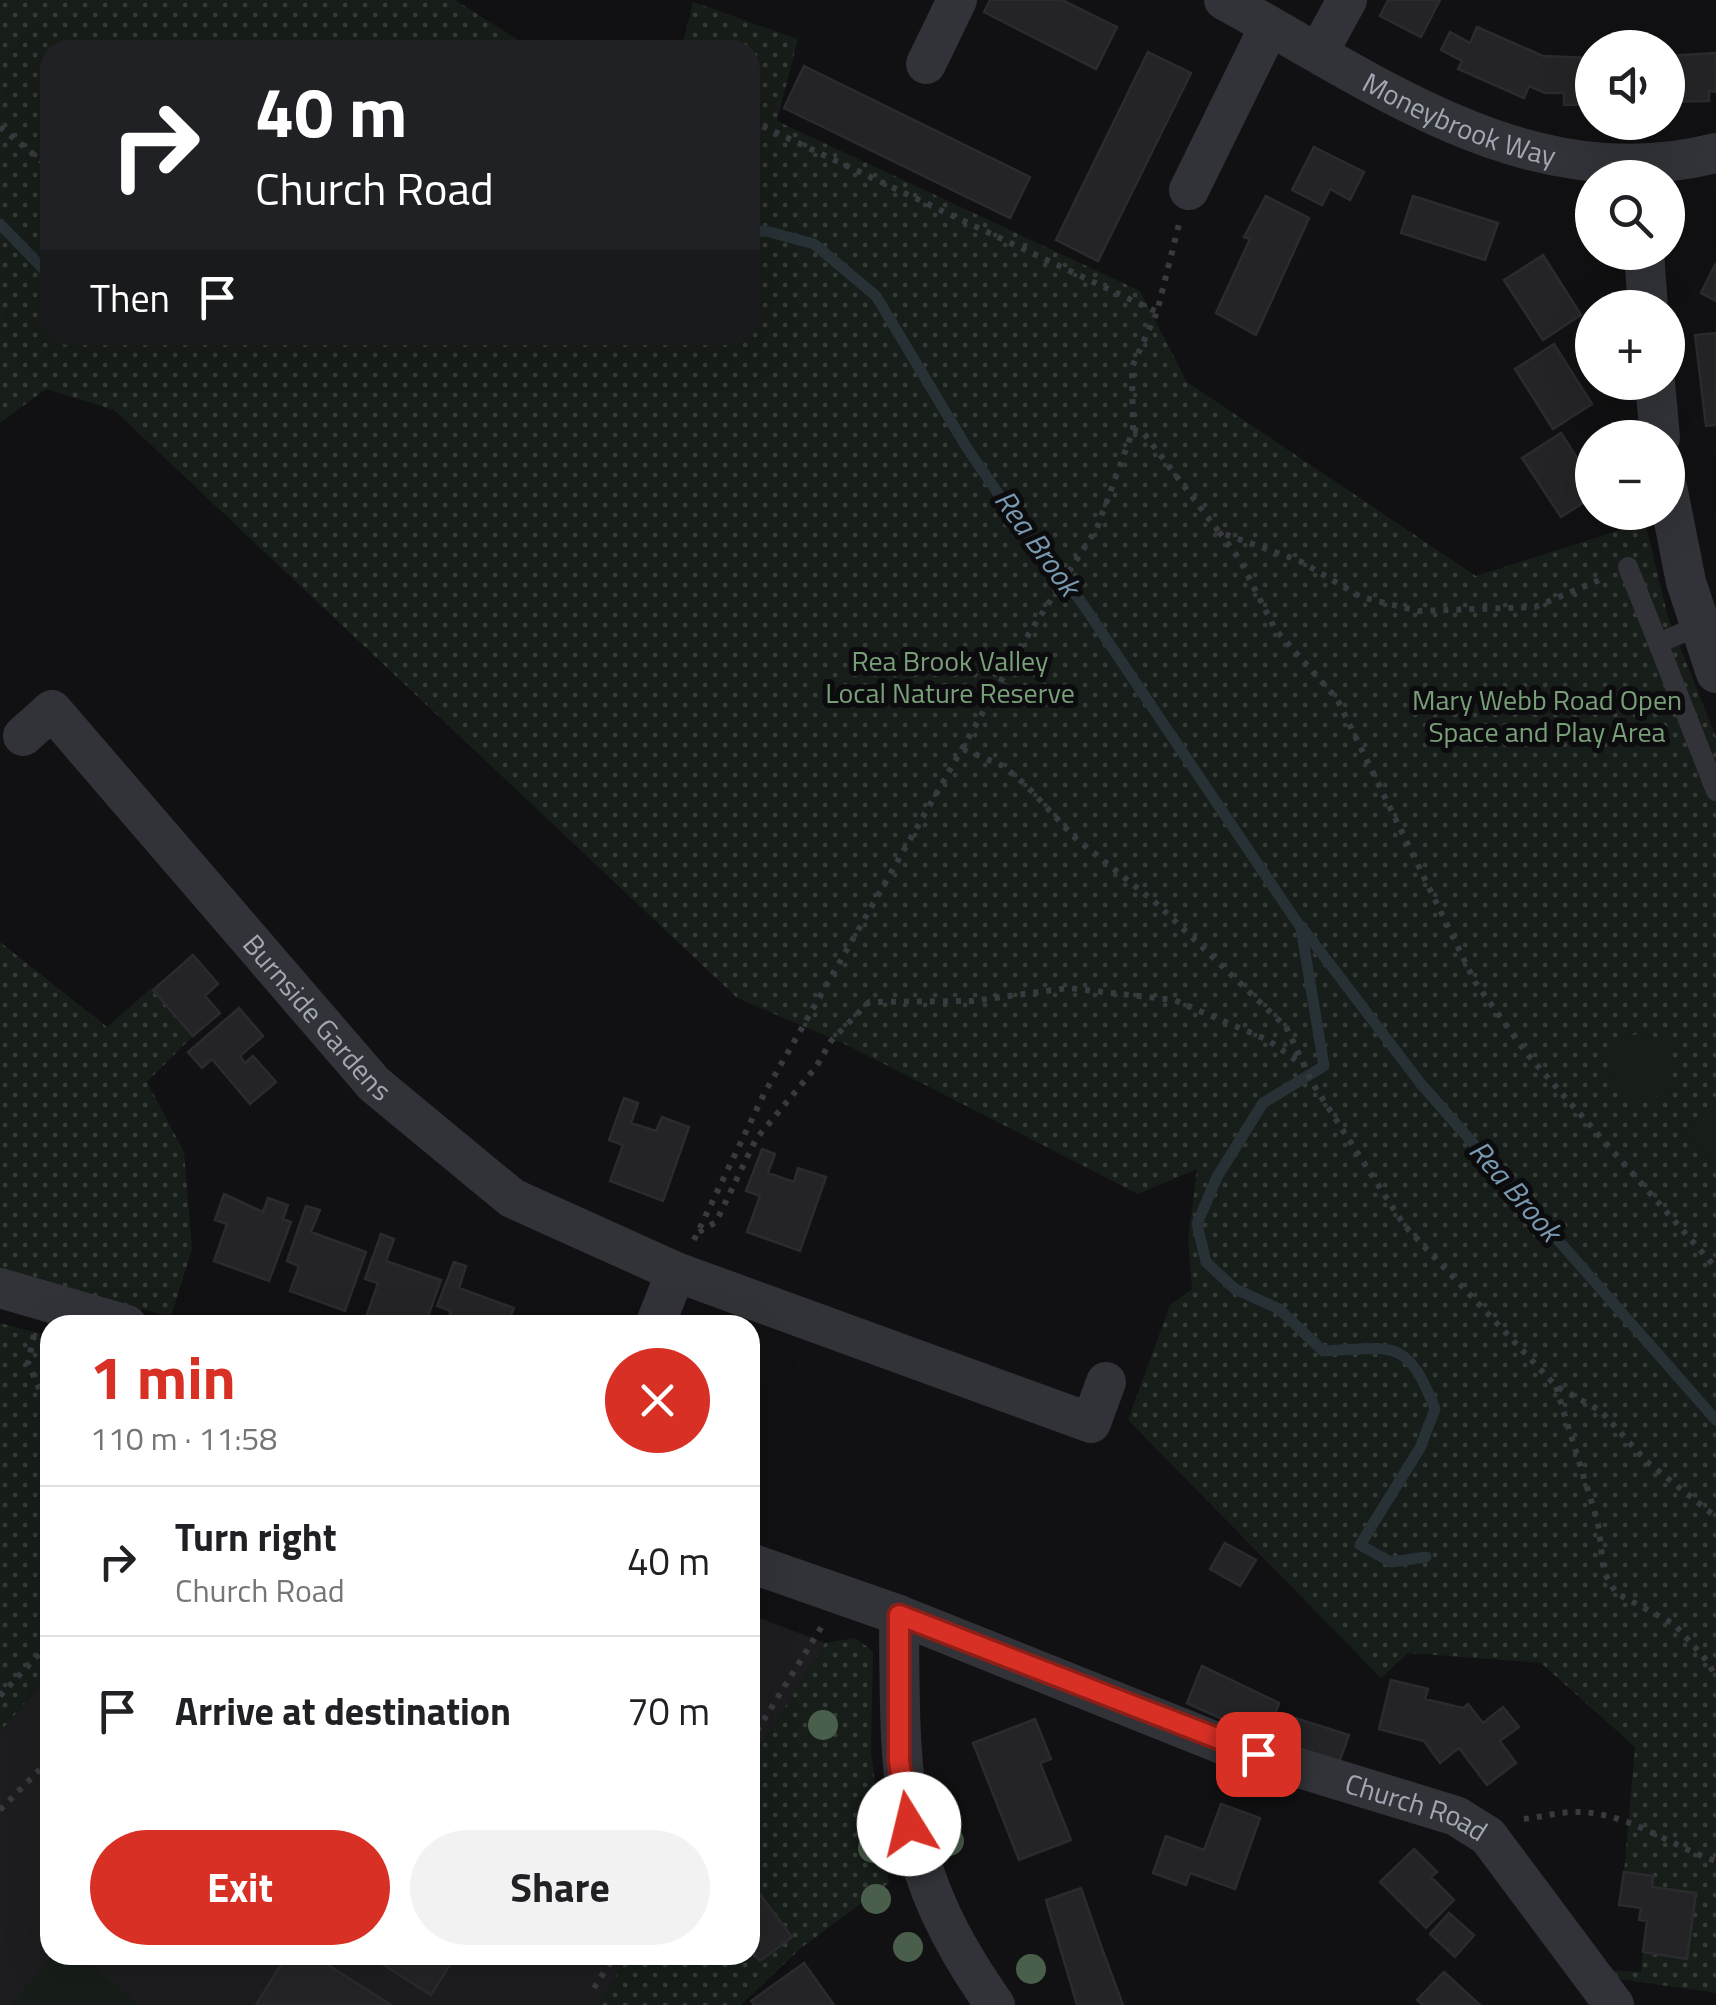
<!DOCTYPE html>
<meta charset="utf-8">
<style>
body{margin:0;font-family:"Titillium Web",sans-serif;background:#f2f2f2;color:#202124;height:100vh;display:flex;flex-direction:column;font-size:38px;white-space:nowrap}
*{box-sizing:border-box;margin:0}
p{font-size:32px;color:#757577}
.icon{flex:none;width:55px;height:55px;fill:none;stroke:currentColor;stroke-width:2;stroke-linecap:round;stroke-linejoin:round}
.map{position:relative;flex:1;overflow:hidden}
.side{position:absolute;left:40px;top:1315px;width:720px;height:650px;display:flex;flex-direction:column;background:#fff;border-radius:30px;box-shadow:0 10px 40px #0002}
.side>*{flex:none}
.hud{position:absolute;left:40px;top:40px;width:720px;height:305px;border-radius:30px;box-shadow:0 10px 40px #0002;background:#202124;color:#fff;overflow:hidden}
.controls{position:absolute;left:1575px;top:30px;display:grid;gap:20px}
.controls a{display:grid;place-items:center;width:110px;height:110px;border-radius:50%;background:#fff;box-shadow:0 10px 40px #0002;font-size:50px}
.pin{position:absolute;display:grid;place-items:center;width:85px;height:85px;color:#fff;margin:-42px;border-radius:20px;box-shadow:0 5px 15px #0006}
.me{position:absolute;width:110px;margin:-55px;rotate:351deg;stroke-linejoin:round;filter:drop-shadow(0 0 8px #0008)}
.turn{display:flex;align-items:center;gap:35px;height:210px;padding:0 50px;font-size:45px}
.turn .icon{width:130px;height:130px;stroke-width:2.5}
.turn b{display:block;font-size:70px;line-height:85px}
.then{display:flex;align-items:center;height:95px;padding:0 50px;background:#0003;gap:20px;font-size:38px}
.round{display:grid;place-items:center;flex:none;width:105px;height:105px;border-radius:52px;background:#f2f2f2}
.overview{display:flex;align-items:center;justify-content:space-between;height:170px;padding:0 50px}
h1{font-size:60px;font-weight:700;line-height:75px;color:#d93025}
.primary-button{display:flex;gap:20px;margin-top:auto;padding:20px 50px}
.primary-button a{flex:1;height:115px;border-radius:60px;background:#d93025;color:#fff;font-size:40px;font-weight:700;line-height:115px;text-align:center}
.primary-button a+a{background:#f2f2f2;color:#202124}
ul{padding:0;list-style:none}
li{display:flex;align-items:center;gap:30px;height:150px;padding:0 50px;border-top:2px solid #e0e0e0}
li div{flex:1}
li b{display:block;font-size:38px}
li em{font-style:normal}
.map>svg:first-child{display:block}
.built{fill:#1d1d20}
.park{fill:url(#park-dots)}
.pitch{fill:#171d18}
.lines{fill:none;stroke-linecap:round;stroke-linejoin:round}
.stream{stroke:#273136;stroke-width:11}
.building{fill:#242427;stroke:#2b2b2f;stroke-width:2.5}
.path{stroke:#383a3f;stroke-width:6;stroke-dasharray:5 8;stroke-linecap:butt}
.lane{stroke:#323338;stroke-width:20}
.street{stroke:#323338;stroke-width:40}
.tree{fill:#4a5f4b}
.route-casing{stroke:#8d1f18;stroke-width:25}
.route{stroke:#d93025;stroke-width:18}
.labels{text-anchor:middle;stroke-width:10;stroke-linejoin:round;paint-order:stroke}
.street-label{font-size:28px;fill:#a2a8b3;stroke:#0c0c0e}
.park-label{font-size:28px;fill:#799f79;stroke:#0c0c0e}
.water-label{font-size:30px;font-style:italic;fill:#7899b0;stroke:#0c0c0e}
</style>
<div class="map">
<svg width="1716" height="2005" viewBox="0 0 1716 2005">
<defs>
<pattern id="park-dots" width="8" height="8" patternUnits="userSpaceOnUse" patternTransform="scale(2.5)"><rect width="8" height="8" fill="#171d18"/><path d="M2 2h.1M6 6h.1" fill="none" stroke="#363b37" stroke-width="1.8" stroke-linecap="round"/></pattern>
</defs>
<rect width="100%" height="100%" fill="#111113"/>
<path class="built" d="M750 1614 825 1643 750 1763Z
M50 1674V1955H629L598 2005H0V1732Z"/>
<path class="park" d="M0 0H455L534 50H50V335H750V50H681L693 2 798 39 777 121 1140 291 1187 382 1476 576 1645 522 1668 617 1716 737V1993L1612 1978 1607 1970 1641 1972 1643 1952 1687 1958 1696 1894 1652 1887 1653 1876 1624 1872 1635 1747 1541 1663 1408 1653 1381 1678 1128 1420 1170 1305 1192 1289 1188 1240 1197 1169 1138 1194 847 1045 737 998 114 410 46 389 0 423Z
M0 942 107 1027 151 988 193 1036 147 1082 184 1152 192 1249 171 1317 0 1270Z
M0 1323 50 1336V1674L0 1732Z
M855 1638 873 1651 871 1753 889 1883 801 1948 741 2005H598L629 1955H750V1948L760 1961 792 1937 756 1888 750 1891V1763L825 1643Z"/>
<path class="pitch" d="M1639 1033 1669 1040 1673 1087 1649 1101 1626 1096 1610 1075 1612 1044Z
M1716 1096V1161L1684 1133Z
M53 1955H80L139 2005H11Z"/>
<g class="lines">
<path class="stream" d="M0 224 50 276
M750 232 766 231 814 244 876 296 967 448 1028 537 1080 600 1301 928 1324 1066 1263 1103 1217 1177 1197 1224 1206 1262 1235 1289 1279 1309 1323 1351C1392 1348 1407 1336 1435 1409L1420 1448 1360 1545 1391 1562 1426 1557
M1301 926 1421 1084 1716 1420"/>
</g>
<path class="building" d="M990 0H1062L1117 27 1096 69 984 12Z
M1388 0H1440L1421 37 1380 16Z
M1477 27 1543 56 1592 58V104L1564 105V93H1545L1529 86 1524 98 1458 69 1462 61 1441 50 1450 32 1470 43Z
M1148 52 1191 73 1098 261 1056 240Z
M1716 53V92L1709 91V101L1668 102V56Z
M804 66 1030 177 1010 218 784 108Z
M1314 147 1364 172 1350 200 1330 189 1322 205 1292 190Z
M1266 196 1309 218 1256 335 1216 313 1250 239 1244 237Z
M1413 196 1498 223 1485 260 1401 233Z
M1543 255 1581 315 1543 340 1504 280Z
M1716 263V301L1701 293Z
M1716 333V425L1706 426 1695 335Z
M1554 344 1592 404 1553 429 1515 369Z
M1561 433 1592 481V497L1561 517 1522 458Z
M193 955 218 984 205 996 220 1013 193 1036 153 990Z
M239 1008 263 1036 240 1056 245 1063 253 1056 276 1082 250 1104 212 1059 202 1068 188 1052Z
M624 1098 638 1103 631 1123 656 1131 662 1117 689 1127 663 1201 610 1181 623 1145 609 1140Z
M762 1149 775 1154 768 1173 794 1182 798 1168 826 1177 800 1251 747 1232 760 1196 746 1191Z
M224 1194 263 1212 268 1198 288 1205 283 1219 291 1222 269 1281 214 1261 227 1224 215 1220Z
M306 1206 320 1210 311 1232 366 1252 345 1311 290 1291 299 1266 287 1261Z
M381 1234 394 1239 386 1261 441 1280 425 1325H378L365 1320 378 1283 365 1279Z
M454 1262 466 1266 459 1288 514 1308 507 1325H445L451 1311 437 1306Z
M1225 1543 1256 1560 1240 1586 1210 1569Z
M1202 1666 1279 1703 1276 1712 1349 1735 1339 1763 1266 1739 1187 1703Z
M1391 1680 1428 1689 1425 1699 1463 1708 1468 1704 1483 1723 1503 1707 1519 1727 1500 1741 1516 1763 1487 1785 1459 1748 1440 1763 1424 1741 1379 1729Z
M1035 1719 1051 1759 1040 1763 1071 1840 1019 1860 973 1743Z
M1221 1804 1260 1818 1235 1889 1190 1873 1186 1885 1153 1873 1166 1836 1204 1850Z
M1414 1849 1437 1872 1431 1877 1454 1900 1426 1928 1380 1882Z
M1624 1872 1653 1876 1652 1887 1696 1893 1687 1959 1643 1952 1647 1921 1639 1920 1641 1908 1619 1905Z
M755 1888 792 1937 760 1961 750 1948V1891Z
M1081 1888 1100 1943 1123 2005H1077L1046 1900Z
M1449 1913 1474 1935 1455 1957 1430 1934Z
M287 1955H312L391 2005H256Z
M368 1955H456L431 1995Z
M804 1963 834 2005H754L751 2001Z
M1444 1972 1480 2005H1423L1417 2000Z"/>
<g class="lines">
<path class="path" d="M750 126 760 125 1157 312
M0 127 50 168
M1133 430 1142 431 1219 532 1300 561 1361 597 1418 611 1535 607 1604 578
M1219 532 1240 560 1275 629 1337 699 1475 982 1527 1054 1716 1268
M963 749 1003 766 1026 785 1073 836 1157 904 1286 1027 1313 1084 1404 1225 1556 1386 1601 1411 1646 1461 1716 1517
M699 1232 716 1222 756 1139 816 1067 831 1041 869 1002 972 1001 1068 988 1174 1000 1268 1040 1300 1063
M694 1240 764 1094 1021 646 1097 528 1133 430 1132 367 1157 312 1179 224
M34 1335 28 1363 50 1414
M1556 1387 1598 1523 1604 1572 1616 1593 1674 1624 1708 1662 1716 1678
M0 1696 50 1642
M750 1742 822 1626
M0 1810 50 1759
M1524 1819C1542 1817 1562 1811 1580 1812 1631 1814 1670 1846 1716 1861
M594 1988 615 1955"/>
<path class="lane" d="M1628 567 1658 643
M1699 626 1658 643 1716 791"/>
<g class="street">
<path id="s1" d="M1224 0C1377 84 1531 200 1716 153"/>
<path d="M1318 53 1347 0"/>
<path d="M926 64 957 0"/>
<path d="M1189 190 1269 27"/>
<path d="M1644 252 1648 308"/>
<path d="M1655 382 1660 438"/>
<path d="M1668 491 1686 582 1716 673"/>
<path id="s2" d="M23 736 52 710 374 1084 512 1198 676 1272 1091 1423 1106 1382"/>
<path d="M0 1288 127 1325"/>
<path d="M655 1325 676 1272"/>
<path id="s3" d="M750 1563 899 1615 1224 1745 1456 1816 1488 1836 1614 2005"/>
<path d="M899 1615C900 1777 896 1866 995 2005"/>
</g>
</g>
<g class="tree">
<circle cx="823" cy="1725" r="15"/>
<circle cx="949" cy="1841" r="15"/>
<circle cx="873" cy="1848" r="15"/>
<circle cx="876" cy="1899" r="15"/>
<circle cx="908" cy="1947" r="15"/>
<circle cx="1031" cy="1969" r="15"/>
</g>
<g class="lines">
<defs>
<path id="route" d="M909 1824 899 1761V1615L1258 1754"/>
</defs>
<use href="#route" class="route-casing"/>
<use href="#route" class="route"/>
</g>
<g class="labels">
<g class="street-label">
<text dy="10" stroke="none"><textPath href="#s1" startOffset="265">Moneybrook Way</textPath></text>
<text dy="10" stroke="none"><textPath href="#s2" startOffset="445">Burnside Gardens</textPath></text>
<text dy="10" stroke="none"><textPath href="#s3" startOffset="710">Church Road</textPath></text>
</g>
<g class="park-label">
<text x="950" y="671">Rea Brook Valley<tspan x="950" dy="32">Local Nature Reserve</tspan></text>
<text x="1547" y="710">Mary Webb Road Open<tspan x="1547" dy="32">Space and Play Area</tspan></text>
</g>
<g class="water-label">
<text transform="translate(1037 543) rotate(54)" y="10">Rea Brook</text>
<text transform="translate(1515 1191) rotate(49)" y="10">Rea Brook</text>
</g>
</g>
</svg>
<div class="controls">
<a><svg class="icon" aria-label="sound" viewBox="0 0 24 24"><path d="M4 9h4l5-4v14l-5-4H4zM17 9q2 3 0 6"/></svg></a>
<a><svg class="icon" aria-label="search" viewBox="0 0 24 24"><circle cx="10" cy="10" r="6"/><path d="M15 15l6 6"/></svg></a>
<a>+</a>
<a>−</a>
</div>
<div class="pin" style="left:1258px;top:1754px;background:#d93025"><svg class="icon" aria-label="arrive" viewBox="0 0 24 24"><path d="M6 21V4h12l-3 4 3 4H6"/></svg></div>
<svg class="me" style="left:909px;top:1824px" viewBox="-20 -20 40 40"><circle r="19" fill="#fff"/><path d="M0-13L10 11 0 6-10 11z" fill="#d93025"/></svg>
<div class="hud">
<div class="turn"><svg class="icon" aria-label="right" viewBox="0 0 24 24"><path d="M7 20v-9h11M14 6l5 5-5 5"/></svg><div><b>40 m</b>Church Road</div></div>
<div class="then">Then<svg class="icon" aria-label="arrive" viewBox="0 0 24 24"><path d="M6 21V4h12l-3 4 3 4H6"/></svg></div>
</div>
<section class="side">
<div class="overview"><div><h1>1 min</h1><p>110 m · 11:58</p></div><a class="round" style="background:#d93025;color:#fff"><svg class="icon" aria-label="close" viewBox="0 0 24 24"><path d="M6 6l12 12M18 6L6 18"/></svg></a></div>
<ul>
<li><svg class="icon" aria-label="right" viewBox="0 0 24 24"><path d="M7 20v-9h11M14 6l5 5-5 5"/></svg><div><b>Turn right</b><p>Church Road</p></div><em>40 m</em></li>
<li><svg class="icon" aria-label="arrive" viewBox="0 0 24 24"><path d="M6 21V4h12l-3 4 3 4H6"/></svg><div><b>Arrive at destination</b></div><em>70 m</em></li>
</ul>
<div class="primary-button"><a>Exit</a><a>Share</a></div>
</section>
</div>
